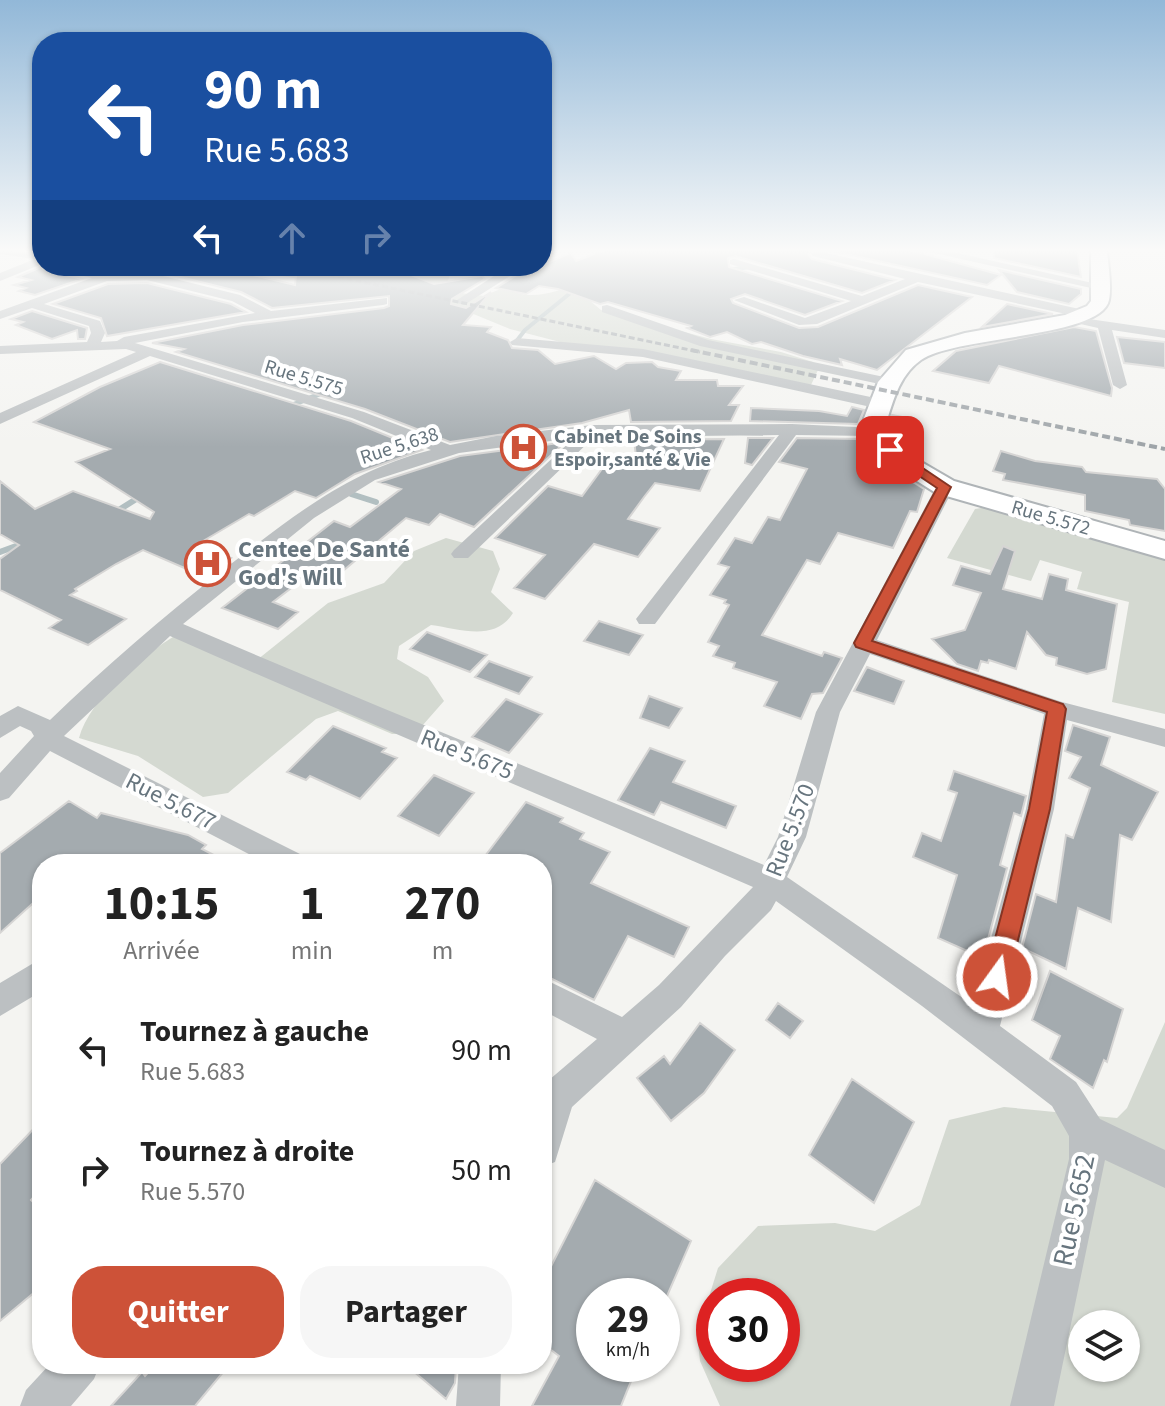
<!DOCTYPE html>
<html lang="fr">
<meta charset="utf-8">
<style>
body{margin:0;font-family:"Source Sans 3",sans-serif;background:#f6f6f6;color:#222;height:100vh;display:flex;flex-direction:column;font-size:30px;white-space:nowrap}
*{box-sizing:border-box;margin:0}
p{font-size:26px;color:#767676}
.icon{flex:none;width:44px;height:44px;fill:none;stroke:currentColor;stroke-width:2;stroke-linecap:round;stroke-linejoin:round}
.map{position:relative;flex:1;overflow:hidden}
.details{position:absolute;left:32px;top:854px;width:520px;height:520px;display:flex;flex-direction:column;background:#fff;border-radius:32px;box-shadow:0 2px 6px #0004}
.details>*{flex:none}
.banner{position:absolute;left:32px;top:32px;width:520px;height:244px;border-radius:32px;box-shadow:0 2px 6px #0004;background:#1a4fa0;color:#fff;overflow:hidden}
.controls{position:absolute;left:1068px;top:1310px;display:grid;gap:16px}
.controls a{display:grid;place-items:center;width:72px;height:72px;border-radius:50%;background:#fff;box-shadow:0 2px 6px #0004;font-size:40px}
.speed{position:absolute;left:576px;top:1278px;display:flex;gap:16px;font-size:40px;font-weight:700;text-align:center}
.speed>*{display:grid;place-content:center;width:104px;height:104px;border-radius:50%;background:#fff;box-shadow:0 2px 6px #0004;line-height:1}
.speed small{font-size:20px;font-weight:400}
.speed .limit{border:12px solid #d22;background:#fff;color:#111}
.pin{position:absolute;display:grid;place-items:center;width:68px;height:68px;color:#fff;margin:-34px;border-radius:16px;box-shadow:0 4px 12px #0006}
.me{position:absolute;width:88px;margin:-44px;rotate:14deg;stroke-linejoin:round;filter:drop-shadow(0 0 6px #0008)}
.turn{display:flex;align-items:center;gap:28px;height:168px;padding:0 40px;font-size:36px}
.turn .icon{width:104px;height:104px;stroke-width:2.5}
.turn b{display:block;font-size:56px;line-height:68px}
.lanes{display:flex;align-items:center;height:76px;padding:0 40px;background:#0003;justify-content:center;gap:40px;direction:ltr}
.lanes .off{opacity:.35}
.eta{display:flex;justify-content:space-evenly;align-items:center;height:136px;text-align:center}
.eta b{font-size:48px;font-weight:700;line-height:56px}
.button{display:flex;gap:16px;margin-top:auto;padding:16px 40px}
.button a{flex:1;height:92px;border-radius:32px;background:#cd5238;color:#fff;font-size:32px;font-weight:700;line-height:92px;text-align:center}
.button a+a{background:#f6f6f6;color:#222}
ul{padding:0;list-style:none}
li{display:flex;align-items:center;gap:24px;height:120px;padding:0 40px}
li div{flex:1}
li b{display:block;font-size:30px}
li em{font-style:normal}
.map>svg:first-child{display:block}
.green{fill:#d4d9d1;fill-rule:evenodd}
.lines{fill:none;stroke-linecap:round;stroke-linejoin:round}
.stream-far2{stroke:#b2bfc1;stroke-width:4}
.stream-far1{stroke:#b2bfc1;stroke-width:5}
.stream{stroke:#b2bfc1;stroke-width:6}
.building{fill:#a4abaf;stroke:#d6d5d4;stroke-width:2}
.secondary-casing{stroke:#afb4b7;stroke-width:4}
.street{fill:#bcc0c2;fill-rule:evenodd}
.secondary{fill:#fff;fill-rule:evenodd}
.rail-far1{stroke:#9ea4a8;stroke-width:3;stroke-dasharray:6 3;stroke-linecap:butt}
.rail{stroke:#9ea4a8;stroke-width:4;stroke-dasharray:8 4;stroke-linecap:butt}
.route{fill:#cd5238;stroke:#853524;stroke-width:2}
.labels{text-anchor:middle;stroke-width:8;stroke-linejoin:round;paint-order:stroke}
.far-street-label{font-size:20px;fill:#67757e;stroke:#fff}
.far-poi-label{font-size:20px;font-weight:bold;fill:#67757e;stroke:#fff;text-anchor:start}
.poi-label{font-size:24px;font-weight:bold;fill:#67757e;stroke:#fff;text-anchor:start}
.street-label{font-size:24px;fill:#67757e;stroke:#fff}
.near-street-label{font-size:28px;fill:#67757e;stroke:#fff}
</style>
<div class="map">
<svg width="1165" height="1406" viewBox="0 0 1165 1406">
<rect width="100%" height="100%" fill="#f4f4f1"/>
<path class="green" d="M232 266H350L408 277 415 266H491L450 275 446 286 453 292 484 296 505 287C528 303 558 292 581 281L589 300 601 310 711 339 781 352 813 362 811 368 818 370 811 385 564 343 510 329 471 313Z
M993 506 1165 556V714L1112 702 1129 602 1077 589 1082 572 1040 560 1031 581 947 558 975 509Z
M446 538 493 551 500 569 491 592 513 613C495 642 460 629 431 625L399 646 397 659 428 677 444 701 415 734H392L338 711 316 719 228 793 203 797 138 756 79 738C90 698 142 656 176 635L257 660 328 603 384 583 414 551Z
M1165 1022V1406H720L700 1361 697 1335 718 1268 758 1226 835 1223 875 1231 920 1205 949 1120 1004 1107 1117 1118 1127 1108ZM714 1296H782V1364H714ZM1082 1324H1126V1368H1082Z"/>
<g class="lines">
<path class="stream-far2" d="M726 270 751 267
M515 343 525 330 574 290"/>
<path class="stream-far1" d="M290 406 327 391"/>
<path class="stream" d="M351 494 376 502
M114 513 141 496
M0 552 27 542"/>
</g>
<path class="building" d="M605 250H812L808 254 812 259 895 280 862 293 735 256 728 258 729 267 842 301 805 315 745 294 731 299 733 303 799 328 818 327 918 285 972 297 877 370 840 359 842 365 803 356 761 342 752 344 727 332 710 337 687 328 691 326 608 302 600 304 558 289 539 286 526 294 496 288 517 275 571 253 576 261Z
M828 250H910L1001 275 987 285Z
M994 250H1077L1081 277 994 258Z
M84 266H215L295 285 297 266H388L434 284 482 276 485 279 452 299 451 304 466 308 491 292 463 325 491 327 487 332 508 340 512 348 538 350 555 364 594 356 616 369 626 363 652 362 658 367 681 371 676 380H717L718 386H743L729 405H739L731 421 631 422 629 410 582 423 450 442 365 409 176 352 184 349 152 343 243 325 384 308 389 306V296L272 308 241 292 148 269 105 270Z
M41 267 43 269 82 279 35 295 19 291 26 288 14 285 31 280 18 277Z
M999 270 1081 289V294L1069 304 1017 292Z
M147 283 231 304 246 312 107 336 101 318 53 304 108 284Z
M1007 304 1053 314 982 327Z
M32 311 87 328 85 339H78L77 330 52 339 16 325 23 322 11 319Z
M1074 327 1096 331 1112 388 1111 396 999 366 989 383 933 371 956 351Z
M1117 337 1165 342V368L1124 363Z
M160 362 351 421 422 450 355 474 316 498 295 491 254 516 249 514 198 544 231 558 203 576 143 550 116 564 75 589 77 591 70 595 126 619 88 645 49 628 61 620 0 590V559L19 545 0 534V481L35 509 73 491 150 519 154 512 76 462 110 449 34 422 100 387Z
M852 407 864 410 858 424 750 421 751 408 819 411 847 416Z
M892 415 908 418 911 439 898 440 887 429Z
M748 438H773L752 465 745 463Z
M797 438 862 439 891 468 924 489 917 512 910 511 893 548 838 533 820 564 807 560 762 635 822 656 824 652 842 658 823 693 812 694 801 719 764 706 777 682 733 668 735 663 713 656 719 646 708 642 729 605 724 603 726 600 710 595 729 567 718 564 735 538 752 543 768 517 780 520 807 469 779 462Z
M724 439 700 491 655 483 644 497 628 519 660 528 638 557 594 544 545 599 514 588 545 555 495 538 548 486 582 496 610 458 637 464 634 440Z
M559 443 562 445 474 527 440 514 429 525 406 518 338 575 319 567 273 602 298 612 278 629 222 608 334 521 350 527 401 489 379 482 460 456Z
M1001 451 1035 461 1082 467 1086 472 1157 479 1165 489V531L1130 525 1129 520 1085 511V495L1003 480 1005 474 993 471Z
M1003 546 1015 551 1003 589 1042 599 1049 574 1068 579 1066 590 1117 604 1106 669 1087 674 1056 665 1057 658 1046 655 1027 632 1016 669 989 660 988 663 981 661 978 671 957 664 932 639 965 630 981 593 953 585 961 566 990 574Z
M599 621 643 635 629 655 584 641Z
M427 632 487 655 470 672 410 649Z
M489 661 532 677 519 694 475 677Z
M867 667 904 681 894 704 854 691Z
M649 696 682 708 669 728 640 718Z
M506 699 542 714 509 753 472 737Z
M1073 725 1110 737 1101 765 1158 792 1132 840 1120 835 1111 922 1078 908 1066 969 1022 948 1036 894 1056 902 1066 835 1073 838 1090 788 1069 778 1081 757 1065 751Z
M333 726 386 748 382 752 397 758 360 799 310 776 306 780 287 772Z
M650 748 685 761 673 782 736 806 726 828 661 802 654 815 618 800Z
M954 771 1026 796 1021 816 1014 813 1000 865 1007 868 983 958 938 938 957 875 913 857 922 833 941 841 957 793 948 790Z
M434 775 474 793 439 836 398 816Z
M69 801 97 818 101 813 188 835 206 845 202 849 231 864H42V895L0 933V853Z
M526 802 563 818 560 822 584 833 580 839 610 852 591 883 689 927 674 957 628 936 594 1000 542 974V864H479Z
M1050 971 1123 1009 1107 1062 1104 1060 1093 1088 1050 1059 1060 1036 1032 1020Z
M778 1003 803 1021 790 1038 766 1020Z
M700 1023 735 1050 704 1093 671 1121 637 1078 664 1056 670 1064Z
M852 1079 914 1122 874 1203 809 1155Z
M42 1120V1188L31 1200 42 1211V1286L0 1321V1164Z
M595 1180 691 1241 667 1296H594V1364H638L621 1406H532L559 1356 542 1343V1284Z
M156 1364H230L195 1406H111L142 1372 145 1376Z
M405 1364H456L455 1383 446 1399Z"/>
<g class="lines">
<defs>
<path id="secondary" d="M1091 250H1107C1108 265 1112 285 1109 300 1102 338 954 336 921 360 898 376 892 405 884 430L911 456 954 481 1165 541V559L936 493 893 466 859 431 878 382 906 350 965 333 1065 315 1087 306 1091 301Z"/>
</defs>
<use href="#secondary" class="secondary-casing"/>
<path class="street" d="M0 250 42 253V264L0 281V273L35 259 0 254Z
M546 250H562L542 259V252Z
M921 250H944L1106 286 1100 290Z
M817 251 1093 312 1095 315 1089 319 1165 330V338L1112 330 1127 385 1120 389 1113 385 1098 328 1063 320 1070 316 1085 318 918 282 817 324 799 325 734 300 744 297 805 318 851 301 730 264V260L734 259 862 296 905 279 813 256 811 254Z
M44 266H68L105 273 147 272 240 295 271 311 387 298V304L383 305 243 322 135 343 364 412 450 445 496 436 592 425 792 424 877 428V434L871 436 796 435 655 624H639L636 619 779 435 594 437 468 558H454L451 554 454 550 574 438 459 453 375 480 314 518 183 624C376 707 570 784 764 865L778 837 816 712 936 487 939 483H951L954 487 877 640 1062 702 1165 729V747L1067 720 1054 809 1000 1026 1076 1082 1100 1119 1165 1150V1188L1105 1160 1054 1406H1010L1069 1159V1136L1052 1106 922 1006 776 901 771 910 725 956 681 1007 572 1107 555 1162 542 1167V1086L597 1039 542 1010V978L622 1017 659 985 753 887C559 802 364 722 170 636L64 736 304 856 308 864H268L50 751 9 798 0 801V773L34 736 31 731 20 726 0 738V716L18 706 50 720C106 666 162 618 223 570 291 518 347 471 431 450L352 418 150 356 0 424V413L136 352 126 349 0 354V346L87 342 91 333 89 326 32 308 0 319V311L92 278ZM147 280 232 301 255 313 124 337 117 341 101 342 105 333 100 321 44 304 107 281ZM870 654 1044 714 1026 809 973 1005 787 877 806 837 840 712Z
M526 266 464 305 454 302 508 267Z
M607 305 708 340 889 378 896 382 889 386 700 346 602 312V306Z
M517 338 643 349 880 399 888 404 880 409 643 357 512 345 510 342Z
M42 958V991L0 1016V983Z
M50 1364H100L94 1379 71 1406H20L26 1390Z
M459 1364H501L500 1406H456Z"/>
<use href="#secondary" class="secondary"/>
<path class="rail-far1" d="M285 266 700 352"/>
<path class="rail" d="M691 350 1165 449"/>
</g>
<linearGradient id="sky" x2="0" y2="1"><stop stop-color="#92b8d8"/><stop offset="0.56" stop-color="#fafaf9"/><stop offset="1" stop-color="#fafaf9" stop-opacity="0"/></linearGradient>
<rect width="1165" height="447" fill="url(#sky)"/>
<path class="route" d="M890 446 951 487 872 641 1063 704 1066 709 1050 809 1009 977 1005 985 997 988 988 985 985 977 1029 809 1047 712 856 647 854 643 937 488 885 453V447Z"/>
<defs>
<symbol id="hospital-ring" viewBox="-11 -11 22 22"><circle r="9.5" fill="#fff" stroke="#cd5238" stroke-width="1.5"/><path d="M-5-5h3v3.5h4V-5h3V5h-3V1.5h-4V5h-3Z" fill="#cd5238"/></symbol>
</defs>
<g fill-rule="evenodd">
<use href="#hospital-ring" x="498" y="422" width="51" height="51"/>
<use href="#hospital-ring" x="182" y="538" width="51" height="51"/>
</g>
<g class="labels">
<g class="far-street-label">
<text transform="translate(304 377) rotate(17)" y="7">Rue 5.575</text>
<text transform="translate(399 445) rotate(-18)" y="7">Rue 5.638</text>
<text transform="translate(1051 517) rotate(16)" y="7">Rue 5.572</text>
</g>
<g class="far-poi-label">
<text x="554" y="443">Cabinet De Soins<tspan x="554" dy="23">Espoir,santé &amp; Vie</tspan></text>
</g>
<g class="poi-label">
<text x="238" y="557">Centee De Santé<tspan x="238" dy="28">God's Will</tspan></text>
</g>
<g class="street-label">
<text transform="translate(467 754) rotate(22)" y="8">Rue 5.675</text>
<text transform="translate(171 801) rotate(27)" y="8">Rue 5.677</text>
<text transform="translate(790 830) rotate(-69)" y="8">Rue 5.570</text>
</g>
<g class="near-street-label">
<text transform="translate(1073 1210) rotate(-78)" y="10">Rue 5.652</text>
</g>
</g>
</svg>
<div class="controls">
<a><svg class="icon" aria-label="layers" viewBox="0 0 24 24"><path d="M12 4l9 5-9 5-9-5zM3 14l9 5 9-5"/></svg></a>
</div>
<div class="speed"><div>29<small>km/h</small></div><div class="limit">30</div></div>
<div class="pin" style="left:890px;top:450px;background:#d93025"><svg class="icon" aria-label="arrive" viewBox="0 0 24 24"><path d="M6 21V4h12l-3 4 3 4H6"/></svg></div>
<svg class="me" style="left:997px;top:977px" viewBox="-20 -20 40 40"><circle r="17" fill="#cd5238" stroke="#fff" stroke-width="3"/><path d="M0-11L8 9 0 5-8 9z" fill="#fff"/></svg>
<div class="banner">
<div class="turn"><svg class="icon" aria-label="left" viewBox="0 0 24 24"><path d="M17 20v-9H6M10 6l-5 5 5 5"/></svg><div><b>90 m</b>Rue 5.683</div></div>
<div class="lanes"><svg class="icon" aria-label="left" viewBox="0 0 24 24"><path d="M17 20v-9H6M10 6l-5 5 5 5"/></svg><svg class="icon off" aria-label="ahead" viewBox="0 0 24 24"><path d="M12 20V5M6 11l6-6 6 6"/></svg><svg class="icon off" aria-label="right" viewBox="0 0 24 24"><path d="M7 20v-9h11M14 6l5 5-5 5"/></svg></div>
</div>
<section class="details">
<div class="eta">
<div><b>10:15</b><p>Arrivée</p></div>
<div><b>1</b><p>min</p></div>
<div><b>270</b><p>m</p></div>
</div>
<ul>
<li><svg class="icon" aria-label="left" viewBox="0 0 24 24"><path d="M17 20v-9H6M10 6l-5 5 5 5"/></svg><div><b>Tournez à gauche</b><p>Rue 5.683</p></div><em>90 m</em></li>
<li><svg class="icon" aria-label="right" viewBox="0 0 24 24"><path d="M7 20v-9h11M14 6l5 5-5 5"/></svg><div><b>Tournez à droite</b><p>Rue 5.570</p></div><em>50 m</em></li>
</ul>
<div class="button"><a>Quitter</a><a>Partager</a></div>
</section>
</div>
